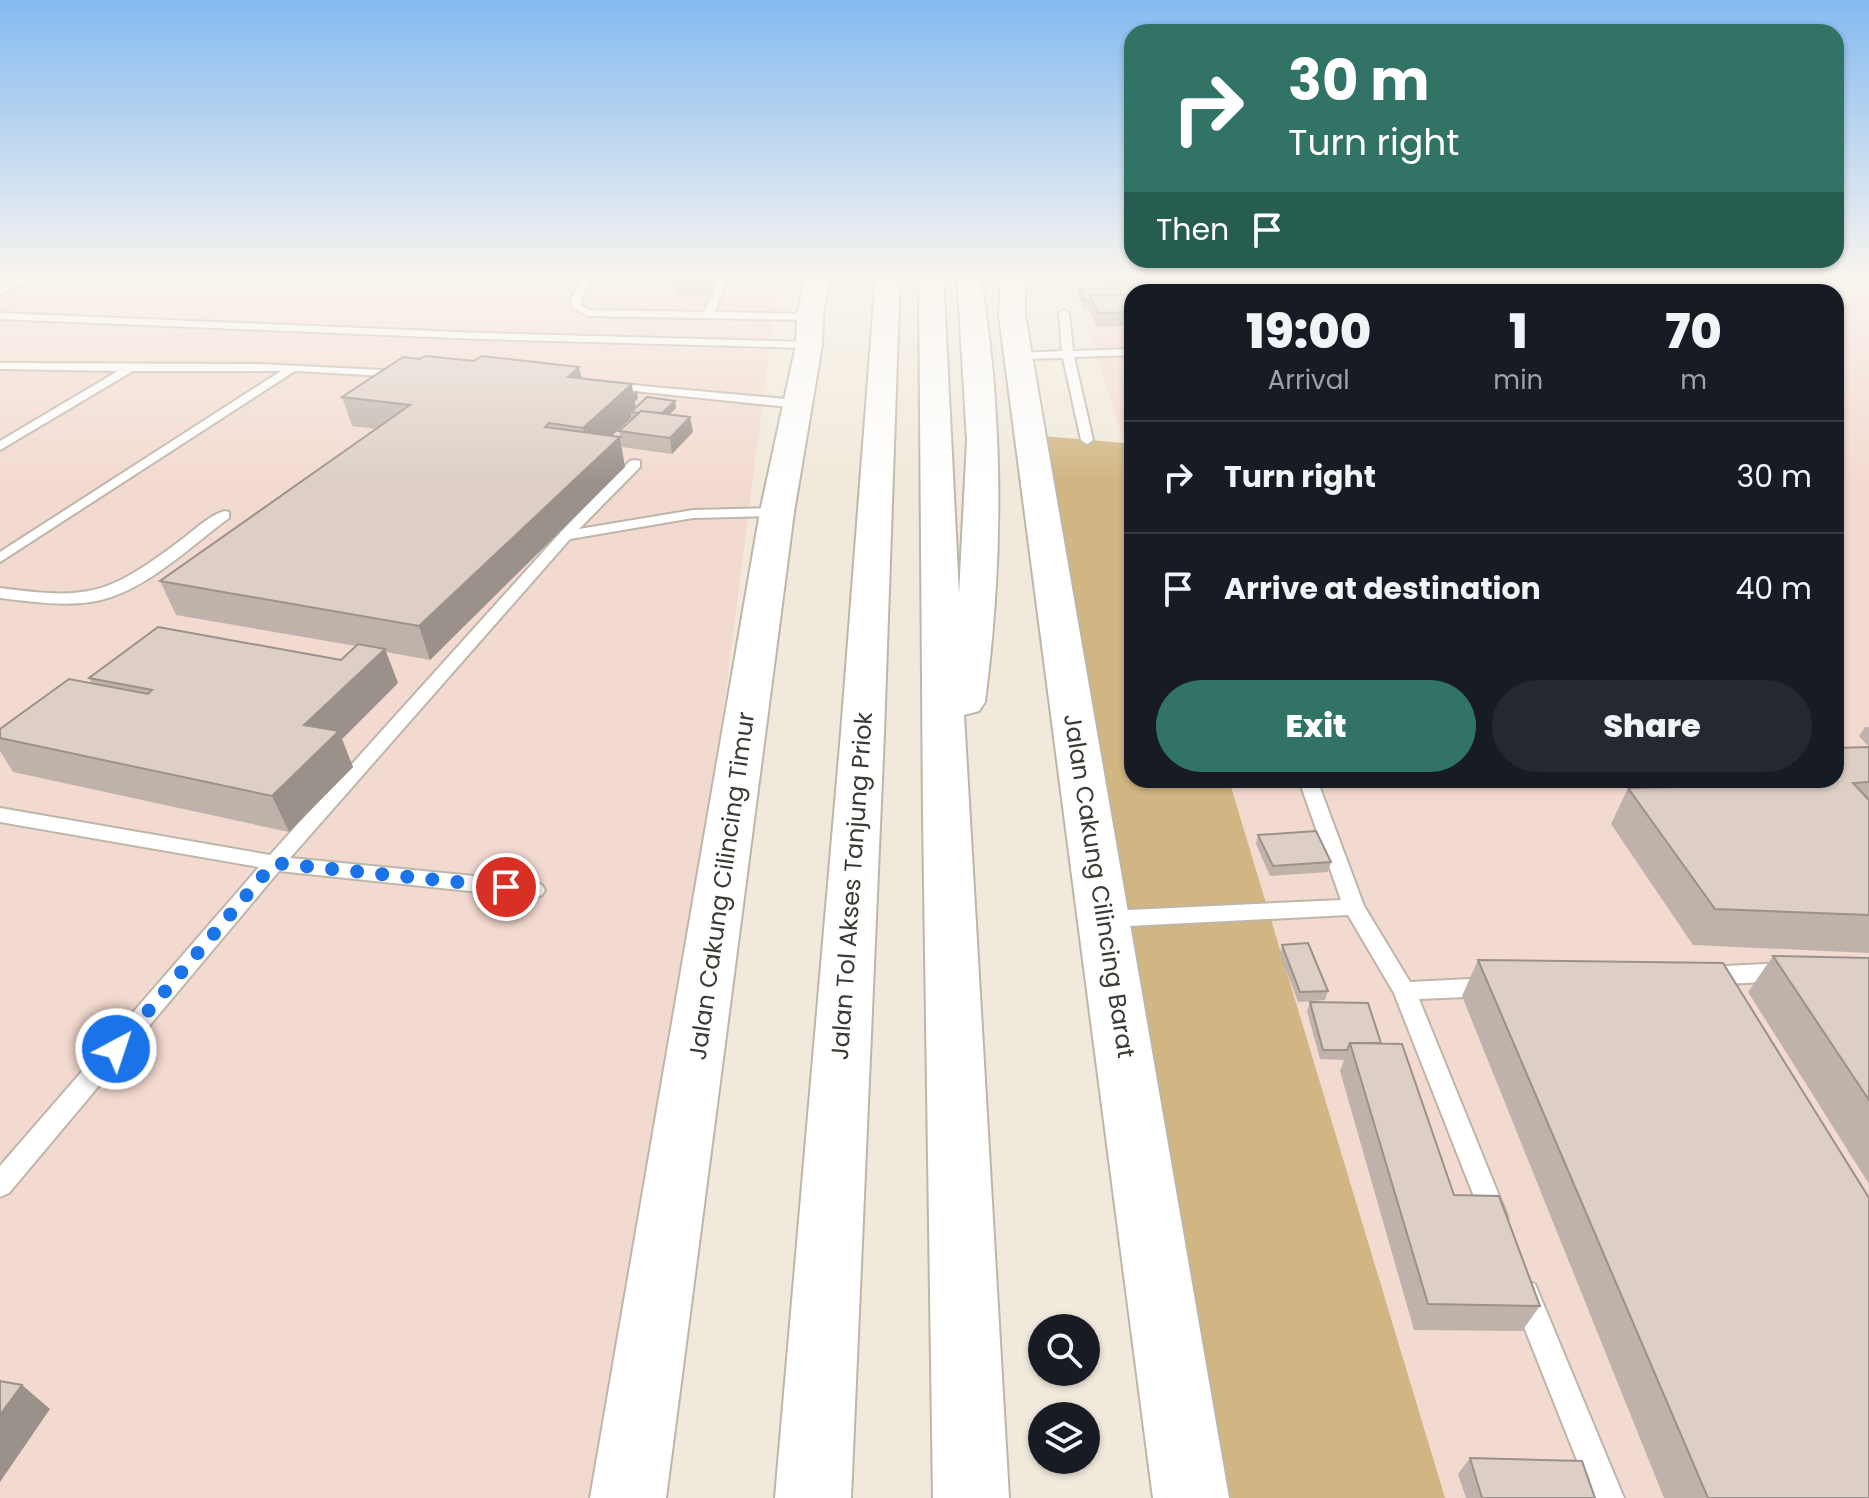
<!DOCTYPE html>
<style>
body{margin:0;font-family:Poppins,sans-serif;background:#242831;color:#f1f3f6;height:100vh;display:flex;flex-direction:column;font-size:30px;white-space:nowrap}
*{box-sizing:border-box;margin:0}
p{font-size:26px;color:#9ea1a6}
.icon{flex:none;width:44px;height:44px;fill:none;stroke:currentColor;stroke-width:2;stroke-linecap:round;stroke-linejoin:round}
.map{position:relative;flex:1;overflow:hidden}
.sheet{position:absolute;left:1124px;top:284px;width:720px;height:504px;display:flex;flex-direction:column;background:#171b24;border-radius:24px;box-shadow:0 2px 6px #0004}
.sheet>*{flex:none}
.top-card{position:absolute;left:1124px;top:24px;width:720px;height:244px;border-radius:24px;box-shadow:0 2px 6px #0004;background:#317364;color:#fff;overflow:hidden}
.controls{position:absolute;left:1028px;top:1314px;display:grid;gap:16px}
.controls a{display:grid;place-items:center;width:72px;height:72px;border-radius:50%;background:#171b24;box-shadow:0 2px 6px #0004;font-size:40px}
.pin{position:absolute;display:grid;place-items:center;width:68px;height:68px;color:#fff;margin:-34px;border:4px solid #fff;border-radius:50%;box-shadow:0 2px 8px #0007}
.me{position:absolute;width:88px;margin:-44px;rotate:40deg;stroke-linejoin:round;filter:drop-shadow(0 0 6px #0008)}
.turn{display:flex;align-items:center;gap:28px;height:168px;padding:0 32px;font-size:36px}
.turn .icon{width:104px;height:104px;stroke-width:2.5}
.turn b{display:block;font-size:56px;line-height:68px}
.then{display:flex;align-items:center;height:76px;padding:0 32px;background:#0003;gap:16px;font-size:30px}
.eta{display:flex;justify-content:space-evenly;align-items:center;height:136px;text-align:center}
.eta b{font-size:48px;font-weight:800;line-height:56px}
.action{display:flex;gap:16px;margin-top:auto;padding:16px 32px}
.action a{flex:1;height:92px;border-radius:48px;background:#317364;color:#fff;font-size:32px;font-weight:800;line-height:92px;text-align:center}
.action a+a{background:#242831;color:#f1f3f6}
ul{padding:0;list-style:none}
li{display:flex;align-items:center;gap:24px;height:112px;padding:0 32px;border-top:2px solid #363941}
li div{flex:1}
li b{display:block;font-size:30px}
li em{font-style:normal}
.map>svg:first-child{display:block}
.built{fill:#e9dec9}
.industrial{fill:#f3dad1}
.green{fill:#d1b583}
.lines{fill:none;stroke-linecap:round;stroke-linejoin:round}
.lane-casing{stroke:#beb6a9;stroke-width:4}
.highway-casing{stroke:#beb6a9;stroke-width:4}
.lane{fill:#fff;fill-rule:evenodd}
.highway{fill:#fff;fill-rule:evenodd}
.wall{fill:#beb2aa}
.shaded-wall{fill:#9b918b}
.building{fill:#ddcfc6;stroke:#9b918b;stroke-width:2}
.route{stroke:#1a73e8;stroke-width:14;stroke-dasharray:0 25.2}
.labels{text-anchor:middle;stroke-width:8;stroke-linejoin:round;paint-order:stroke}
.street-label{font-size:24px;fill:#3d3a34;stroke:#fff}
</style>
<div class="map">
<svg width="1869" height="1498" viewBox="0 0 1869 1498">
<rect width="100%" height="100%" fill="#f1e9db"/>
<path class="built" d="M1072 274H1350L1361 291 1077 293Z"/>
<path class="industrial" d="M0 274H779L623 1498H0Z
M1350 274H1869V1498H1444L1229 780H1836V292H1215L1360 291Z
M1132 292V468L1077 293Z"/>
<path class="green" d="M1031 435 1124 443 1132 468V780H1229L1445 1498H1191Z"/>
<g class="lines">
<defs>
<path id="lane" d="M26 274H38L0 295V288Z
M583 274H593L581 300 582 306 591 310 704 312 719 274H729L715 312 810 314 815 317 810 320 589 316 572 308 571 300Z
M1064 310 1069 313 1073 351 1132 349V355L1074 357 1093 440 1087 444 1081 440 1063 358 1019 359 1013 356 1019 353 1062 351 1059 313Z
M0 313 481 333 809 342 814 345 809 348 481 339 0 319Z
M0 363 256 364 404 371 410 374 404 377 295 371 0 562V552L281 371H133L0 450V441L118 371 0 369Z
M609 383 797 400 803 404 797 408 605 388 603 386Z
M635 460 640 461V467L579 529 693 510 777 508 784 512 777 516 693 518 570 539 290 858 535 882 542 885 545 890 542 895 535 898 279 871 9 1193 0 1197V1166L259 867 0 822V808L270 855 560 533 630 461Z
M224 511 229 512V518C192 545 155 582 111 597 76 609 36 602 0 598V588C85 599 104 597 173 546 189 535 206 517 224 511Z
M1299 780H1317L1364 906 1410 982 1489 978 1497 981 1500 987 1497 993 1489 996 1419 999 1508 1218 1504 1227 1495 1230 1486 1227 1394 993 1348 915 1108 927 1101 925 1097 919 1101 913 1108 911 1341 900Z
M1784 963 1792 966 1795 972 1792 978 1784 981 1706 985 1698 982 1695 976 1698 970 1706 967Z
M1525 1280 1535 1284 1624 1498H1592L1511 1294 1515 1284Z"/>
<path id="highway" d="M806 274H830L823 317 822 345 794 512 666 1498H590L760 512 796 345 797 317Z
M876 274H900L884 733 851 1498H775L841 733Z
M919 274H943L959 595 967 440 957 274H981C986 317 993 359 995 402 1002 502 998 602 985 702L979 711 964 715 1009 1498H933L923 816Z
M1001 274H1025V315L1229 1498H1153L999 315Z"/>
</defs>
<use href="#lane" class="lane-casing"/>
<use href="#highway" class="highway-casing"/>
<use href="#lane" class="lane"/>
<use href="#highway" class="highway"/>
</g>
<path class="wall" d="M676 274H718L712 295H675L673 282Z
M1103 274H1323L1320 288 1119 290 1122 295 1132 296V326L1097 327 1089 307H1083L1078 296 1079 289H1109Z
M1359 274H1433L1429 290 1366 288Z
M420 359 579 367 582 378 633 390 638 398 635 402 636 408 675 401 676 408 670 414 690 417 693 432 672 454 622 447 619 431 632 420 631 418 612 436 625 467 430 660 386 652 398 683 342 739 353 767 289 832 13 772 0 751V729L92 684 89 678 341 660 356 646 176 615 160 581 376 429 352 426 342 397Z
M1865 727H1869V953L1693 945 1611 824 1628 788 1681 787 1685 780H1836L1869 747 1859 736Z
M1258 835 1331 862 1328 872 1270 876 1256 844Z
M1282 945 1328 991 1325 1000 1298 1002 1280 954Z
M1773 956 1869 958V1184L1748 992Z
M1478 960 1869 1498H1664L1462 996Z
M1310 1002 1381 1043 1454 1195 1540 1306 1522 1331 1414 1330 1340 1071 1344 1060 1320 1059 1307 1011Z
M1470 1458 1595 1498H1466L1458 1474Z"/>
<path class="shaded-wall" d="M712 274H718L712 295 710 281Z
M579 367 585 395 568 377Z
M632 384 633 394 637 390 638 398 635 402 636 413 631 412V418L589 457 583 428Z
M675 401 676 408 660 424 659 416Z
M690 417 693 432 672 454 670 438Z
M620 437 625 467 430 660 419 626Z
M385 649 398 683 342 739 353 767 289 832 272 796 304 725Z
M22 1385 50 1409 0 1482V1415Z"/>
<path class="building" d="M676 274H712L710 281 673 282Z
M1079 289H1119L1122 295H1090V300H1084Z
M1131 294 1132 312 1098 313 1090 295Z
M425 356 474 361 482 356 579 367 568 377 632 384 583 428 549 423 545 427 620 437 419 626 160 581 410 405 342 397 403 357 420 359Z
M647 397 675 401 662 413 641 411 639 413 631 412Z
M641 411 690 417 670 438 619 431Z
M158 627 341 660 358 644 385 649 304 725 339 731 272 796 0 738V729L69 679 148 694 152 690 89 678Z
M1869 747V782L1853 783 1869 800V915L1715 909 1628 788 1728 786 1723 780H1836V748Z
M1316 831 1331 862 1273 866 1258 835Z
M1308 943 1328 991 1300 992 1282 945Z
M1773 956 1869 958V1100Z
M1478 960 1723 963 1869 1198V1498H1708Z
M1310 1002 1368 1003 1381 1043H1350L1347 1050H1323Z
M1350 1043 1402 1044 1454 1195 1499 1196 1540 1306 1428 1304Z
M0 1381 22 1385 0 1415Z
M1470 1458 1582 1461 1595 1498H1482Z"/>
<linearGradient id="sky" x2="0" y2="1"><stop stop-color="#84baf0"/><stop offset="0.57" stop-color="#f9f5ef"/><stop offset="1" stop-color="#f9f5ef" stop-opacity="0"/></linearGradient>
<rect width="1869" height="484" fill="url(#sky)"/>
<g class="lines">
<path class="route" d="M116 1049 274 863 506 887"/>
</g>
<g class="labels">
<g class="street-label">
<text transform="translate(722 886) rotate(-82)" y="8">Jalan Cakung Cilincing Timur</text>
<text transform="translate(852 886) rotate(-86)" y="8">Jalan Tol Akses Tanjung Priok</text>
<text transform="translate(1099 886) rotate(81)" y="8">Jalan Cakung Cilincing Barat</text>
</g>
</g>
</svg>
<div class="controls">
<a><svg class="icon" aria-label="search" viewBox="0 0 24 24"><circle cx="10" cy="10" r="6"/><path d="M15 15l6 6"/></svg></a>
<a><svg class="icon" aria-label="layers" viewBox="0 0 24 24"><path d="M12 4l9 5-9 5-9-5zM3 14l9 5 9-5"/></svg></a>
</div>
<div class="pin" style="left:506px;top:887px;background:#d93025"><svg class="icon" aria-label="arrive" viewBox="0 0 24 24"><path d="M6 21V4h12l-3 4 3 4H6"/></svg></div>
<svg class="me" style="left:116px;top:1049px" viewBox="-20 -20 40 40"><circle r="17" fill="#1a73e8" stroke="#fff" stroke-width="3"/><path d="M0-11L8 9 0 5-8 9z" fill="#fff"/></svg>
<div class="top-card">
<div class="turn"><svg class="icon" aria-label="right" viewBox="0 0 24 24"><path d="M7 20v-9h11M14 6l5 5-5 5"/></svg><div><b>30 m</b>Turn right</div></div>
<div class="then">Then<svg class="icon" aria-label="arrive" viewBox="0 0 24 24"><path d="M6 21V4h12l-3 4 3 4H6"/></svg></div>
</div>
<section class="sheet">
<div class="eta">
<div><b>19:00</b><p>Arrival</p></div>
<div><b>1</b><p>min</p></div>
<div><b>70</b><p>m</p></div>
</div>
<ul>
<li><svg class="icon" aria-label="right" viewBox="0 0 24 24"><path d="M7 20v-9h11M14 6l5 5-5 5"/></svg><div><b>Turn right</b></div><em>30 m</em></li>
<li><svg class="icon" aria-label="arrive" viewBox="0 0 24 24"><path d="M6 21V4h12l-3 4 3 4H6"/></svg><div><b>Arrive at destination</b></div><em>40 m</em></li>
</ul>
<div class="action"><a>Exit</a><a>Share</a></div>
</section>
</div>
